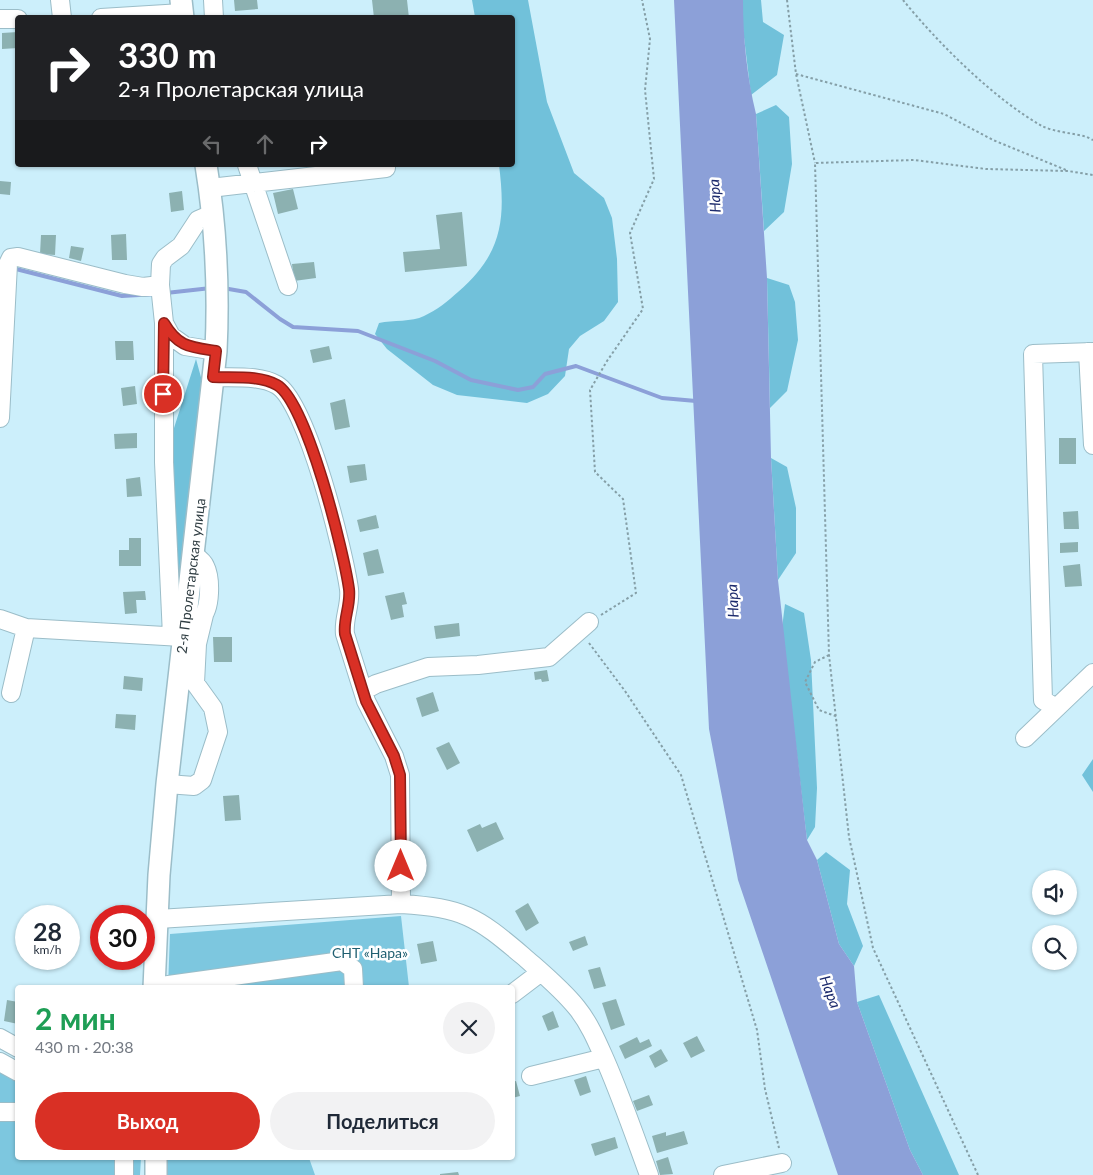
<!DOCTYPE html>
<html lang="ru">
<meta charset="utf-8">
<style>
body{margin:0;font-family:Lato,sans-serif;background:#f2f2f3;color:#1f2937;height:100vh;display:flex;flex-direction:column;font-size:19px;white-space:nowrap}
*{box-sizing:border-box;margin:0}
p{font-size:16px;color:#747a83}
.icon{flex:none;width:28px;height:28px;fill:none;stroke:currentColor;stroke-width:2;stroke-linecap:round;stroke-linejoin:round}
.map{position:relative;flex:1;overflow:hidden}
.panel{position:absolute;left:15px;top:985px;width:500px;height:175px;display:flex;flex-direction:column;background:#fff;border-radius:5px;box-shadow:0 1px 4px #0004}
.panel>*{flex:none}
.hud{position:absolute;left:15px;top:15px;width:500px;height:152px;border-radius:5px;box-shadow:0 1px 4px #0004;background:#202124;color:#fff;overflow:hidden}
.controls{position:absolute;left:1032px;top:870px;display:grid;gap:10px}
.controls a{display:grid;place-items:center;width:45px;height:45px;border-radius:50%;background:#fff;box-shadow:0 1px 4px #0004;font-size:25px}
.speed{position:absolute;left:15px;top:905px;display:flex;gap:10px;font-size:25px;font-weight:700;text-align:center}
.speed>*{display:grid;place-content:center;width:65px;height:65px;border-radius:50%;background:#fff;box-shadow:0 1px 4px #0004;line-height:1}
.speed small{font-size:12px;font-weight:400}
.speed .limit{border:8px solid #d22;background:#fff;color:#111}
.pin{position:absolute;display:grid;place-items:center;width:42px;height:42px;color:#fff;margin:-21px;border:2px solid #fff;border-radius:50%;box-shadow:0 1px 5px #0007}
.me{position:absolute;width:55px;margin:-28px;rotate:0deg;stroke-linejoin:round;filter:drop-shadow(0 0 4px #0008)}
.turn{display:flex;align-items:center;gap:18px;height:105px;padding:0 20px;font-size:22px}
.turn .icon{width:65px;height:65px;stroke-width:2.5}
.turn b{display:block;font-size:35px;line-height:42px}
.lanes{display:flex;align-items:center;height:48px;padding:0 20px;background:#0003;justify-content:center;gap:25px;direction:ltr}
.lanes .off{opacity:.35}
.round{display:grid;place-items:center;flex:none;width:52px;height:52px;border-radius:26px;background:#f2f2f3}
.summary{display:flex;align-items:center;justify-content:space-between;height:85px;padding:0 20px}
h1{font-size:30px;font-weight:700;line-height:38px;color:#1e9e55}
.button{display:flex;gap:10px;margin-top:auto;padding:10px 20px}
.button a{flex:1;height:58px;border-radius:30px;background:#d93025;color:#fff;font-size:20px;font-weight:700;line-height:58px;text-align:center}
.button a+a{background:#f2f2f3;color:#1f2937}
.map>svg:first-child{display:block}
.green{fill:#7dc7df}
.forest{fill:#71c1da}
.water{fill:#8ca0d8}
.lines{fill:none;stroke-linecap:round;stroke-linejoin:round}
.stream{stroke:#8ca0d8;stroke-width:4}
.building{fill:#8cb1b1}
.minor-casing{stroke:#9bbdc8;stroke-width:20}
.major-casing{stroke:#9bbdc8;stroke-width:24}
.path{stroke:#859fa7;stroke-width:2;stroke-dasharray:2.5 2.5;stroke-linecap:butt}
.minor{stroke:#fff;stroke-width:18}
.major{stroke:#fff;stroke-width:21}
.route-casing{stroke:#8d1f18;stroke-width:12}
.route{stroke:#d93025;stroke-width:9}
.labels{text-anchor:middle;stroke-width:5;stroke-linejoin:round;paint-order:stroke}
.street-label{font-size:14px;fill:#2e3c41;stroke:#fff}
.park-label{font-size:14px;fill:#1f5f71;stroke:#fff}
.water-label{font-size:15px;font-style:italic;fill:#1c2a6c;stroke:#fff}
</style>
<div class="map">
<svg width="1093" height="1175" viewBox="0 0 1093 1175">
<rect width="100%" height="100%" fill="#cceffb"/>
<path class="green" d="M401 916 409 987 168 988 170 934Z
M0 1052 17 1063 18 1158H141L140 1175H0Z
M167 1158H309L315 1175H167Z"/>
<path class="forest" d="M472 0H528L547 102 574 173 604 198 612 218 617 259 618 302 604 321 580 336 569 349 565 376 548 394 527 403 457 395 433 385 387 349 375 334 379 323C393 320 412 322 424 316 437 310 448 301 458 292 502 254 506 220 499 165H512V18L475 17Z
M743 0H761L763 22 784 35 777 75 751 95 743 29Z
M776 105 789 117 792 164 784 212 764 231 756 114Z
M767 278 789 285 795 302 798 340 787 391 770 408Z
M196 359 202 381 176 624 167 450Z
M771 458 787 467 796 508V553L778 580Z
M785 604 804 613 811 660 817 788 815 827 807 840 782 628Z
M1093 759V792L1082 775Z
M826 852 850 870 847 904 863 946 854 966 839 944 817 860Z
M879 995 959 1175H923L910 1150 857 1002Z"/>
<path class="water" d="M674 0H743C743 38 747 77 756 114L767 278 771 458 778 580 807 840 817 860 839 944 854 966 857 1002 910 1150 923 1175H838L738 880 709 729Z"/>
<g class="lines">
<path class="stream" d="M12 268 122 296 156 294
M223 288 246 292 280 319 293 327 358 331 435 361 471 380 518 390 533 387 545 374 576 366 662 398 696 401
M166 293 211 288"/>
</g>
<path class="building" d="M234 0H257L258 9 235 11Z
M372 0H407L409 18H374Z
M18 32V48L2 49V33Z
M0 181 11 182 10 195 0 194Z
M293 189 298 209 278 214 273 193Z
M182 191 184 210 171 212 169 193Z
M462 212 467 266 405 272 403 252 440 249 436 215Z
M126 234 127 260H112L111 235Z
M41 235H56L55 255 40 254Z
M71 246 84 248 81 261 69 258Z
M314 262 316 278 294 281 292 264Z
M115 341H133L134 360H116Z
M329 346 332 359 313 363 310 350Z
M135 386 137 404 123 406 121 388Z
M345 399 350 427 335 430 330 403Z
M137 433V448L115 449 114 434Z
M1059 438H1076V464H1059Z
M365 464 367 480 350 483 347 466Z
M140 477 142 496 127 497 126 479Z
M1078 511 1079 529H1064L1063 512Z
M376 515 379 528 360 532 357 520Z
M129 538H141V566H119V550H129Z
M1078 542V552L1060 553V543Z
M378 549 384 573 368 576 363 553Z
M1080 564 1082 586 1065 587 1063 566Z
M145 591 146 600H136L137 613 125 614 123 592Z
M404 592 407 604 402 605 404 617 391 620 385 596Z
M459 623 460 636 436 639 434 626Z
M213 637H232V662H214Z
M547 670 549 681 542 682 541 679 535 680 534 672Z
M124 676 143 678 142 691 123 689Z
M433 692 439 711 422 717 416 698Z
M116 714 136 715 135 730 115 728Z
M449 742 460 763 447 770 436 748Z
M239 795 241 820 225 821 223 796Z
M496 822 504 839 477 852 467 830 480 824 482 828Z
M528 903 539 923 526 931 515 911Z
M585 936 588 945 573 951 569 942Z
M433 941 437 961 421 964 417 944Z
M600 967 606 986 594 989 588 970Z
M616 999 625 1025 611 1030 602 1003Z
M7 1000 18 1002V1024L4 1021Z
M553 1011 559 1027 548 1031 542 1016Z
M697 1036 705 1051 691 1058 683 1043Z
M637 1037 640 1043 649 1039 652 1046 625 1059 619 1046Z
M661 1049 668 1061 655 1068 649 1056Z
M586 1076 591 1092 580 1096 574 1080Z
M516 1081 520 1096 512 1098V1082Z
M649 1095 653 1105 637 1111 633 1101Z
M684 1131 688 1144 657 1153 652 1136 666 1132V1136Z
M615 1137 618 1148 595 1156 591 1144Z
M668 1157 673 1174 660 1175 656 1161Z
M458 1172 459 1175H440V1174Z"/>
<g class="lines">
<defs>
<path id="minor" d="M60 0 62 18
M213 0 214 18
M101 18 182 13
M0 19H18
M247 165 288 286
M210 188 386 168
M212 214 198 220 181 246 165 258 161 264 160 285 164 323 171 336 185 346 216 351
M164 323V462L172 636
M1088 352 1093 445
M213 377C234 378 259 375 277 385 307 402 344 553 349 589 351 605 343 619 345 634L366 701 394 756 400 775 401 904
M0 418 8 264 11 258 18 257 125 284 143 287 160 285
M0 619 26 628 182 637
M186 624C191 622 197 622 201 618 211 609 211 578 205 566 203 561 198 558 194 555
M195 683 197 644 204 615
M363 691 376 684 428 667 478 665 549 657 589 622
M11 693 26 628
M1056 708 1043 700 1033 354 1093 352
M1025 738 1093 673
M167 784 194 786 202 780 218 732 213 708 195 683 180 674
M158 919 401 904C463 908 476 916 523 956 541 972 562 989 577 1008 590 1024 598 1044 606 1062 622 1099 635 1137 649 1175
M154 987 342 961 353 969 354 988
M512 994 541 972
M0 1038 18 1048
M0 1062 18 1072
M531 1076 604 1058
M0 1112H18
M124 1175V1158
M723 1175 782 1163"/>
<path id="major" d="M181 0 183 18
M154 988 159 875 167 784 216 351C219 288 216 227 206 165
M156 1158V1175"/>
</defs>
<use href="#minor" class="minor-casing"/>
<use href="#major" class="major-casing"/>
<path class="path" d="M787 0 796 74 815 163
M903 0C938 43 994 99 1042 126 1054 132 1073 133 1087 137L1093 140
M796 74 944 114 993 140 1066 170
M601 615 636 593 623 499 595 472 590 390 607 361 643 309 630 233 654 179 645 90 650 39 642 0
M589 643 625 691 681 775 757 1030 765 1089 779 1148
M829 655 815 662 805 682 819 710 838 717
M978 1175 873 948 849 837 829 655 815 163 914 160 986 169 1068 171 1093 175"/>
<use href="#minor" class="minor"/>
<use href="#major" class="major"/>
</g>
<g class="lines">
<defs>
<path id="route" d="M163 394 164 323C178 347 190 347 216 351L213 377C234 378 259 375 277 385 307 402 344 553 349 589 351 605 343 619 345 634L366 701 394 756 400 775 401 866"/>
</defs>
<use href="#route" class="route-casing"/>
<use href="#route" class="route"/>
</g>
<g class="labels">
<g class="street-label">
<text transform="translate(191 576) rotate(-83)" y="5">2-я Пролетарская улица</text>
</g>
<g class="park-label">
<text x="370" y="958">СНТ «Нара»</text>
</g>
<g class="water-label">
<text transform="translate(715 196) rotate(-93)" y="5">Нара</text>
<text transform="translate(733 601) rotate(-93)" y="5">Нара</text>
<text transform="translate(830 992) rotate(69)" y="5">Нара</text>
</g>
</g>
</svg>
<div class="controls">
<a><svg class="icon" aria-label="sound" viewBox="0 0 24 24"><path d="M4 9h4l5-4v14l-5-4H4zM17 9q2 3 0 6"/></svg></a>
<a><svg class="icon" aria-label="search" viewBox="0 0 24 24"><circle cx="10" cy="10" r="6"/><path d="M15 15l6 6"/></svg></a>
</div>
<div class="speed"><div>28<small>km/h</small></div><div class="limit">30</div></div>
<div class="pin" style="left:163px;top:394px;background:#d93025"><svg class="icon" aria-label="arrive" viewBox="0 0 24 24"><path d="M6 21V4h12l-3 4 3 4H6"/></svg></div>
<svg class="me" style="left:401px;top:866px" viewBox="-20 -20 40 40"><circle r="19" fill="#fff"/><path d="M0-13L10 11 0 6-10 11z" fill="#d93025"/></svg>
<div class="hud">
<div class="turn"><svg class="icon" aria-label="right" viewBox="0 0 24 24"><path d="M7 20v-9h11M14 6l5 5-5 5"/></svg><div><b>330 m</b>2-я Пролетарская улица</div></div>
<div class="lanes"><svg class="icon off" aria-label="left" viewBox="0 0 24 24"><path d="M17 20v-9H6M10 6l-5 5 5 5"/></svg><svg class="icon off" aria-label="ahead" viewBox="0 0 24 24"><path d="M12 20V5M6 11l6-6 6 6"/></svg><svg class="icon" aria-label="right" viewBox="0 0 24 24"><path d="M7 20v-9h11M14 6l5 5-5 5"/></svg></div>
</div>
<section class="panel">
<div class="summary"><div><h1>2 мин</h1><p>430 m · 20:38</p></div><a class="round"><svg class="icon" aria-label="close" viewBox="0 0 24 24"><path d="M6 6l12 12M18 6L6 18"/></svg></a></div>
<div class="button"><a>Выход</a><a>Поделиться</a></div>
</section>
</div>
